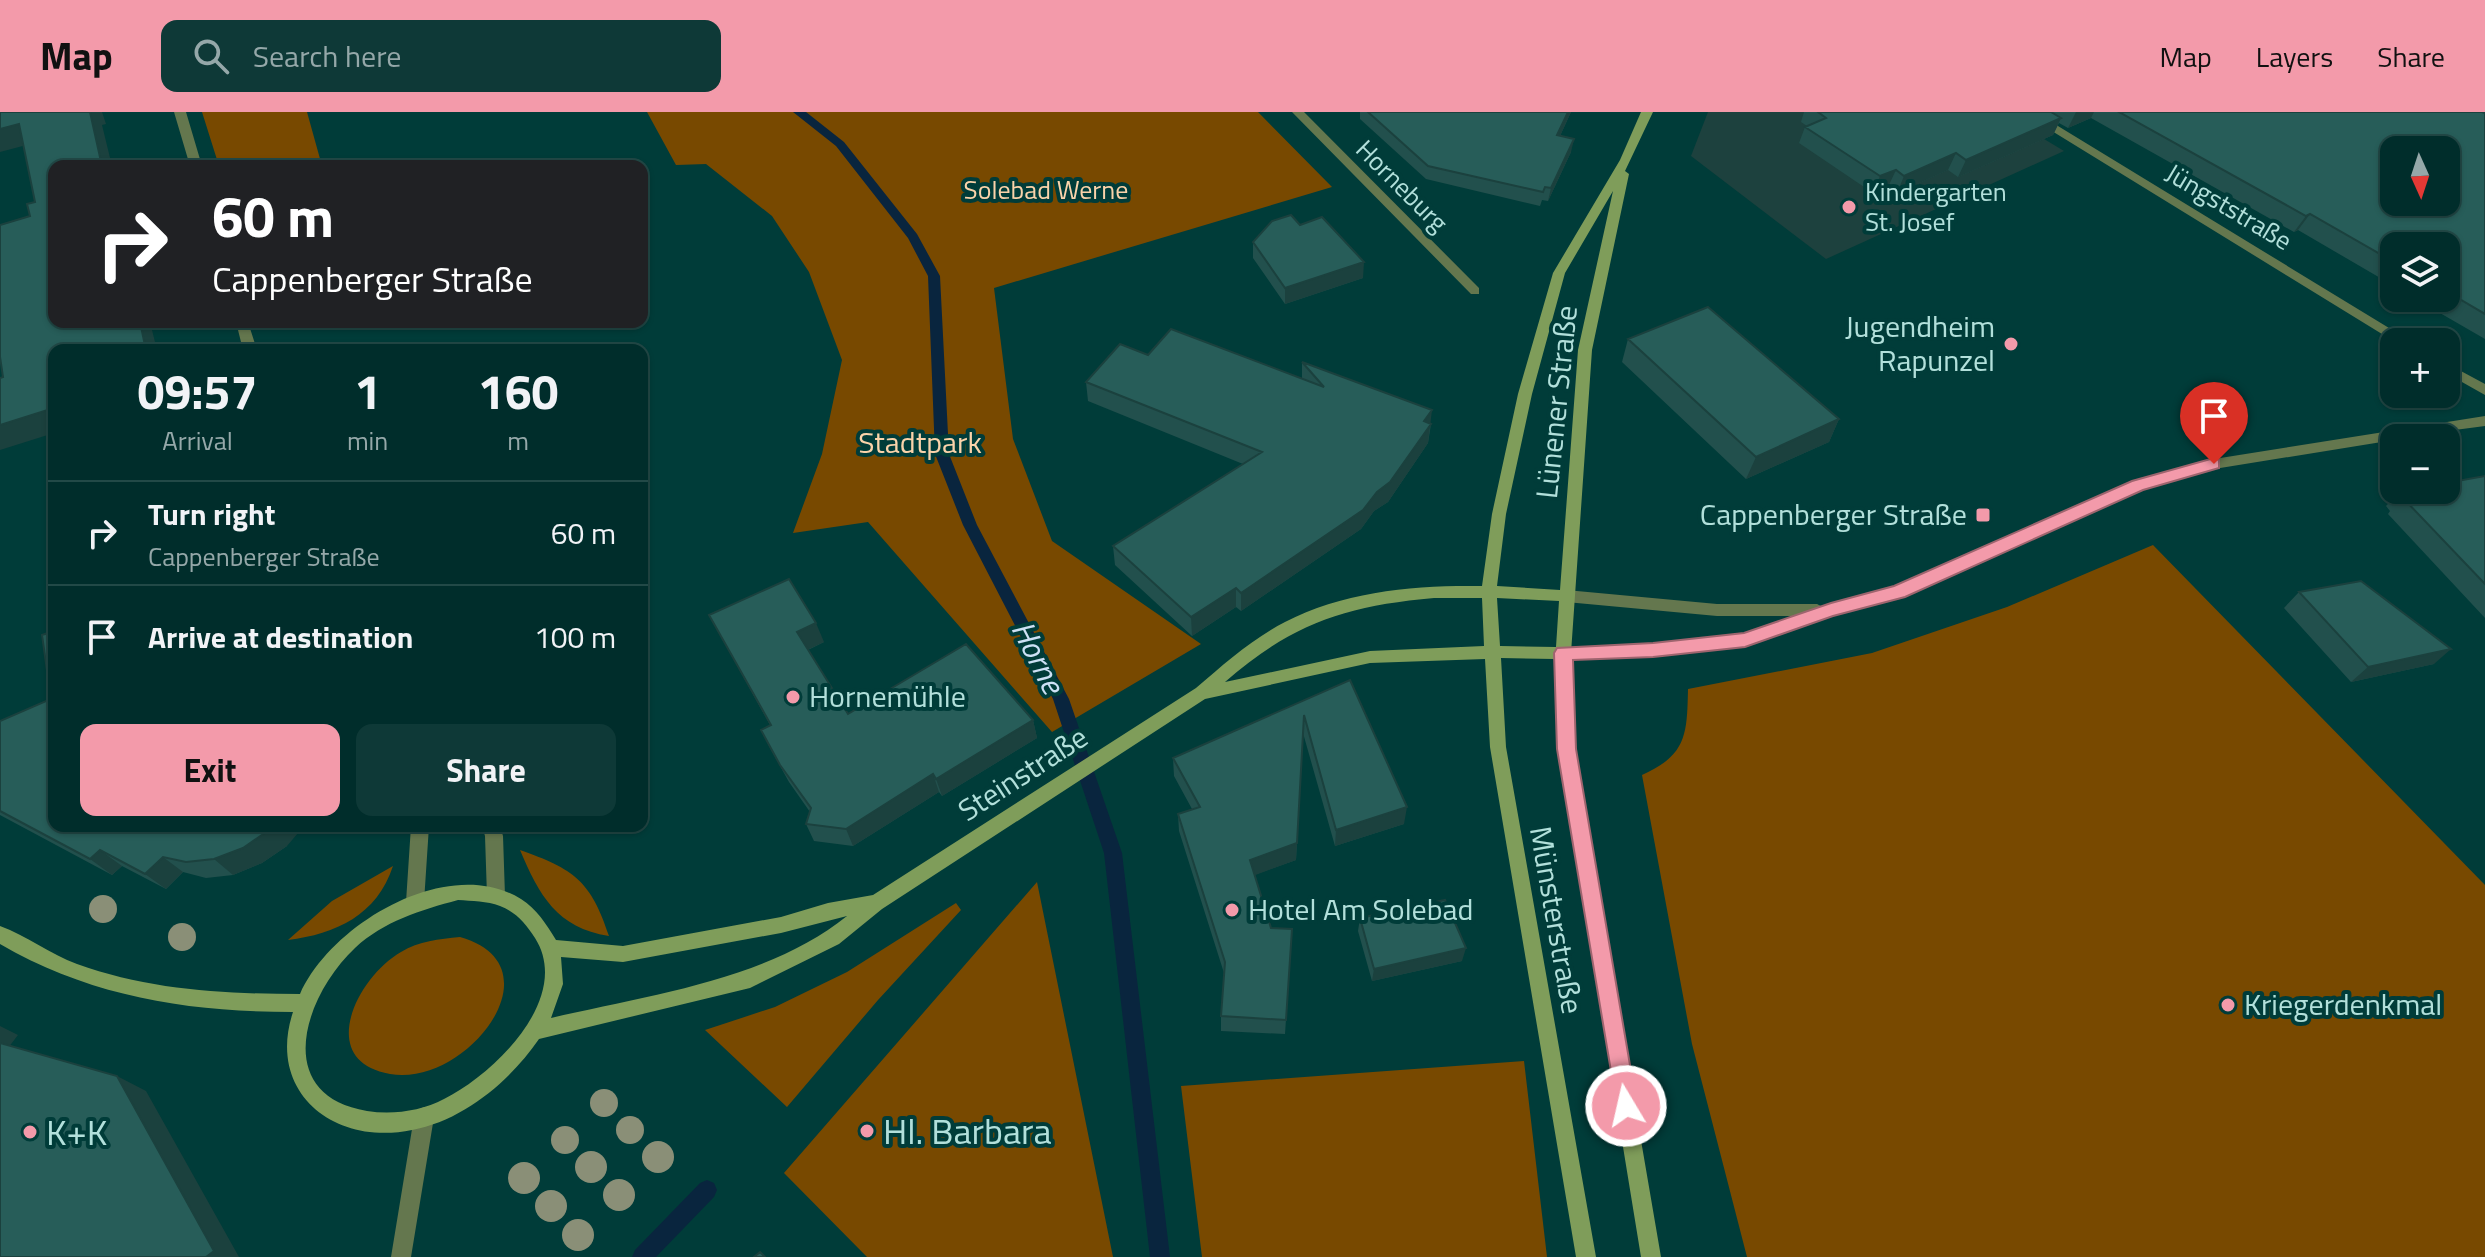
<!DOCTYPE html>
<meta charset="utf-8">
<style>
body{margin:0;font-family:"Titillium Web",sans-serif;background:#0e3937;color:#f1f3f6;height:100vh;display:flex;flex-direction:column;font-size:30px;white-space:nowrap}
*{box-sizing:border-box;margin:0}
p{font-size:26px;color:#95a8a9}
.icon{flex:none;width:44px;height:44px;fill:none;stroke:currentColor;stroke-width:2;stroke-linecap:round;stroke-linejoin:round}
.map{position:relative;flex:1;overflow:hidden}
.details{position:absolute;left:48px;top:232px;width:600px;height:488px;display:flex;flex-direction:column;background:#002d2b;border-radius:16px;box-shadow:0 2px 6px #0004,0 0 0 2px #224947}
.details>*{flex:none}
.banner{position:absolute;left:48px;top:48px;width:600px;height:168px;border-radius:16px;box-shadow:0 2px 6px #0004,0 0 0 2px #224947;background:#202124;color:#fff;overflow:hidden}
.needle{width:52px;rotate:177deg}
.fabs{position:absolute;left:2380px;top:24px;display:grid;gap:16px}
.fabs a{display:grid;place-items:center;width:80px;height:80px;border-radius:16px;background:#002d2b;box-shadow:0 2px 6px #0004,0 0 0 2px #224947;font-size:40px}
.pin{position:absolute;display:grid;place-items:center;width:68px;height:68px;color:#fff;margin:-82px -34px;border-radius:50% 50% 50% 0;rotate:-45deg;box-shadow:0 0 8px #0007}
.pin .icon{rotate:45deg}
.me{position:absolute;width:88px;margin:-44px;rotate:351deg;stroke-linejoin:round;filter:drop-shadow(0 0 6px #0008)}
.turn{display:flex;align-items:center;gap:28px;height:168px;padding:0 32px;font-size:36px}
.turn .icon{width:104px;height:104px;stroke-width:2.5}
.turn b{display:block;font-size:56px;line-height:68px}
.eta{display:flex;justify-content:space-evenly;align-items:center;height:136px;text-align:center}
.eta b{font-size:48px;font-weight:700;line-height:56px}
.button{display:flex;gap:16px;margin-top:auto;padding:16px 32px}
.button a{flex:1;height:92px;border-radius:16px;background:#f39aaa;color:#111;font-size:32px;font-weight:700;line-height:92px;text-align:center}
.button a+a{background:#0e3937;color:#f1f3f6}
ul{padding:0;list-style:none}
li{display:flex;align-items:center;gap:24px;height:104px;padding:0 32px;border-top:2px solid #224947}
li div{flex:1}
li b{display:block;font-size:30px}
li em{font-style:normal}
header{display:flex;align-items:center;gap:48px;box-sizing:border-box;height:112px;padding:0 40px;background:#f39aaa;color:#111}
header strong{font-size:38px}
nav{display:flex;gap:44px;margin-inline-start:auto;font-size:28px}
.search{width:560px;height:72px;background:#0e3937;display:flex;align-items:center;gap:20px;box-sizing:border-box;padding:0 28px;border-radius:16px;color:#95a8a9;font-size:30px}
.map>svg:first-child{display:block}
.built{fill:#1d413e}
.green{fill:#784900}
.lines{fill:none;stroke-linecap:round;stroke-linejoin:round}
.stream{fill:#09253e;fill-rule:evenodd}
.minor{fill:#64774e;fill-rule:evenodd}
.secondary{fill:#7f9d5a;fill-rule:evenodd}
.tree{fill:#8a8f77}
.wall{fill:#22504d}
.shaded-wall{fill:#1b413e}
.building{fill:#275d59;stroke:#1b413e;stroke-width:2;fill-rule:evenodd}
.route{fill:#f39aaa;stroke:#9e646e;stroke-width:2}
.poi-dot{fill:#f39aaa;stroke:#003c39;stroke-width:3}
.labels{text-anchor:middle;stroke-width:8;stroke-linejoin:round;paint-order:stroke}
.far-street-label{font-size:26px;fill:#b2e0db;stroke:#003c39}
.far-park-label{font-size:26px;fill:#fad3aa;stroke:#003c39}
.far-poi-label{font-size:26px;fill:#b2e0db;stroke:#003c39;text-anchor:start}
.poi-label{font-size:30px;fill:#b2e0db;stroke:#003c39;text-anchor:start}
.street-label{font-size:30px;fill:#b2e0db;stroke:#003c39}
.park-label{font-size:30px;fill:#fad3aa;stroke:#003c39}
.water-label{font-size:32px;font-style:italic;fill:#cde1f5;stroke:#003c39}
.near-poi-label{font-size:36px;fill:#b2e0db;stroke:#003c39;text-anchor:start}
</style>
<header>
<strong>Map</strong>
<div class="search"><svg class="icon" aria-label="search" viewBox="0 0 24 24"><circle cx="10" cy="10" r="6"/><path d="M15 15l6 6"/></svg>Search here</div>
<nav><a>Map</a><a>Layers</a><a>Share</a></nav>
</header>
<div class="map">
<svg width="2485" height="1145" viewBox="0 0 2485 1145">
<rect width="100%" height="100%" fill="#003c39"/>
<path class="built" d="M1708 0H1999L2064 39 1826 147 1691 44Z"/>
<path class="green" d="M202 0H307L322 54H219Z
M647 0H1258L1332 75 994 176 1013 327 1052 429 1201 532 1052 620 868 410 793 421 822 342 842 248 809 160 772 104 706 52 676 53Z
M2153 433 2485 773V1145H1747L1692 932 1642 663C1687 643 1687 622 1688 577L1872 541 2007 495Z
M520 738C574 757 591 769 609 824 557 816 539 783 520 738Z
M393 754C377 803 336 822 288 828L332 789Z
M1037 770 1113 1145H867L784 1061Z
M956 791 961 798 878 888 787 995 705 918 775 895 847 860Z
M460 825C562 854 465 976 390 962 315 949 357 865 401 840 419 829 439 827 460 825Z
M1524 949 1547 1145H1202L1181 974Z"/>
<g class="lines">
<path class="stream" d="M793 0H806L844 30 917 122 940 164 949 342 977 413 1069 587 1122 741 1170 1145H1150L1104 741 1053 587 963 413 935 342 928 164 908 126 836 34Z
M707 1068 714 1071 717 1078 714 1085 656 1145H632L635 1138 700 1071Z"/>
<path class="minor" d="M174 0H186L202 54H190Z
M1292 0H1304L1479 176V182H1471Z
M2021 0H2035L2412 230H2395Z
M236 210H248L257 238H243Z
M2446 251 2485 272V283L2446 261Z
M2485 304V314L2394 326V328L2214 357 2142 377 1903 484 1833 503 1745 534 1653 544 1563 547 1557 545 1555 541 1557 537 1563 535 1653 532 1745 522 1796 504H1717L1566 490 1558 484 1566 478 1717 492H1817L1823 495 1894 475 2138 368 2214 347Z
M411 714H429L424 790 421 796 415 798 409 796 406 790Z
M482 714H500L503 724 505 784 502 790 496 792 490 790 487 784 485 724Z
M424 995 431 998 434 1005 411 1145H391L414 1005 417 998Z"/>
<path class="secondary" d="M1641 0H1653L1625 59 1629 62 1592 238 1571 541 1574 637 1661 1145H1641L1558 637 1555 547 1501 546 1506 635 1596 1145H1576L1490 635 1485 547 1370 551 1205 587 882 797 839 832 750 876 539 927C510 969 464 1008 412 1018 335 1034 266 981 293 900 189 900 91 885 0 832V814C27 824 50 842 77 852 149 878 224 882 300 882 331 812 448 742 521 787 537 797 546 812 556 828L623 834 781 805 828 791 873 783 1196 576C1224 552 1252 527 1285 510 1344 479 1416 473 1482 474L1492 402 1518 282 1553 161 1620 48ZM1613 79 1578 238 1560 478 1497 474 1506 402 1532 282 1565 161ZM1434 486H1482L1484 534 1370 539 1225 570C1293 511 1345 494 1434 486ZM1497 486 1559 489 1556 535 1500 534ZM458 788C472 789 487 789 500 794 516 800 526 812 535 826 573 886 494 962 444 987 421 999 393 1003 367 999 271 983 304 884 355 836 384 809 421 798 458 788ZM847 804C768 868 648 883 551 906L563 872 561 845 623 850 781 821Z"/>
</g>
<g class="tree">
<circle cx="103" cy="797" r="14"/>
<circle cx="182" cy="825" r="14"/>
<circle cx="604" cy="991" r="14"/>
<circle cx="630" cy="1018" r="14"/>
<circle cx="565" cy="1028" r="14"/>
<circle cx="658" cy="1045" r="16"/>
<circle cx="591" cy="1055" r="16"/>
<circle cx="524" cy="1066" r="16"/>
<circle cx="619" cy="1083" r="16"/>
<circle cx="551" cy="1094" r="16"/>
<circle cx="578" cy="1123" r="16"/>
</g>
<path class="wall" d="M1360 0H1571L1560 24 1571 40 1548 89 1542 88 1540 94 1426 67 1360 7Z
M1804 0H2485L2484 1 2485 2V227L2414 186H2446V134H2394V174L2298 118 2294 120 2091 6 2068 16 2059 11 2053 23 1958 65 1948 58 1897 81 1888 75 1873 81 1799 31 1805 15 1807 14 1801 10Z
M1300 113 1363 166 1285 192 1253 146V130Z
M1628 227 1839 307 1829 330 1746 367 1622 250Z
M1148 243 1302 267V250L1431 312 1428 331 1388 390 1374 399 1361 417 1241 499 1236 495 1192 524 1115 453 1113 434 1243 352 1088 289 1086 270Z
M2485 364V506L2388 402 2390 399 2386 394 2401 378Z
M2299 480 2434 552 2351 570 2284 496Z
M709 503 824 530 808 538 848 602 1033 608 1037 626 942 684 939 680 853 734 814 729 806 712 810 700 789 670 770 636 761 618 770 613Z
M1350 568 1404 712 1335 734 1303 621 1296 748 1254 763 1271 816 1292 817 1285 922 1221 919V904L1224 861 1179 719 1178 702 1192 697 1174 664 1173 646Z
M51 587 287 734 262 751 233 763 206 766 183 760 166 777 122 754 112 763 0 703V609Z
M1360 806 1462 849 1372 869 1358 819Z"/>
<path class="shaded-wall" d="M90 0H102L106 12 102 13 112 54H102Z
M1568 0H1571L1554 37 1557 23Z
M2076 0H2094L2091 6 2068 16Z
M2061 6 2053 23 1958 65 1966 48Z
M19 12 34 31 0 40V17Z
M1574 27 1571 40 1548 89 1551 76Z
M1956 41 1948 58 1897 81 1904 64Z
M1896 58 1888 75 1873 81 1880 64Z
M2310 102 2298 118 2294 120 2306 104Z
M1364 150 1363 166 1285 192V176Z
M140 210H150L157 238H146Z
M54 296V321L0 338V313Z
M1432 298 1428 331 1388 390 1374 399 1361 417 1241 499V481L1424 309Z
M1839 307 1829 330 1746 367 1756 345Z
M1236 476V495L1192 524 1191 505Z
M816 511 824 530 805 539 797 520Z
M2451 537 2434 552 2351 570 2368 555Z
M1033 608 1037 626 942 684 936 667Z
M933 662 939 680 853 734 846 717Z
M1407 695 1404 712 1335 734 1336 718Z
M272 714H304L287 734 262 751 233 763 214 747Z
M1297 731 1296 748 1250 765V748Z
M100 738 122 754 112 763 90 747Z
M163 745 183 760 166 777 145 762Z
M1466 836 1462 849 1372 869 1374 857Z
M0 914 18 923 5 940 0 937Z
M117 964 146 979 239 1145H206Z"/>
<path class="building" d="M0 0H90L102 54H54V210H140L146 238H54V296L0 313V266L3 265 0 245V113L30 104 27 92 35 90 19 12 0 17Z
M1368 0H1568L1557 23 1574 27 1551 76 1545 75 1543 80 1428 54Z
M1818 0H2051L2061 6 1966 48 1956 41 1904 64 1896 58 1880 64 1805 15 1826 6Z
M2119 0H2482L2485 1V202L2446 179V134H2394V150L2310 102 2306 104ZM2394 38H2446V90H2394Z
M1291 103 1300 113 1322 105 1364 150 1285 176 1253 130 1272 109Z
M1708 195 1839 307 1756 345 1628 227Z
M1171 217 1324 275 1302 250 1432 298 1424 309 1431 312 1390 370 1377 380 1363 398 1241 481 1236 476 1191 505 1113 434 1262 340 1086 270 1120 232 1148 243Z
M2485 364V472L2403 386 2408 385 2401 378H2446V371Z
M789 467 816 511 797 520 848 602 966 532 1033 608 936 667 933 662 846 717 806 712 811 696 780 653 761 618 771 613 709 503Z
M2361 469 2451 537 2368 555 2299 480Z
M54 519V714H272L269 718 243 736 214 747 186 750 163 745 145 762 100 738 90 747 0 699V609L51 587 42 523Z
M1350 568 1407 695 1336 718 1304 603 1297 731 1250 748 1271 816 1292 817 1286 908 1221 904 1225 850 1178 702 1200 695 1173 646Z
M1445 788 1466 836 1374 857 1360 806Z
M0 931 117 964 214 1139 206 1145H0Z
M760 1140 765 1145H754Z"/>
<path class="route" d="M2214 346 2219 348V356L2143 378 1905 485 1833 504 1745 535 1653 545 1573 548 1576 637 1637 994 1634 1001 1626 1005 1618 1001 1557 637 1554 541 1557 536 1653 531 1744 521 1831 491 1894 474 2132 369Z"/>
<g class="poi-dot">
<circle cx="1849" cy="95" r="8"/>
<circle cx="2011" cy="232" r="8"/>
<rect x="1975" y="395" width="16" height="16" rx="4"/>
<circle cx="793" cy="585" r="8"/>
<circle cx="1232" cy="798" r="8"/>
<circle cx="2228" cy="893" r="8"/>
<circle cx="867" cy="1019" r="8"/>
<circle cx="30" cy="1020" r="8"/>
</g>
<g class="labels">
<g class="far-street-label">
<text transform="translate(1402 74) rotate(45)" y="9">Horneburg</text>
<text transform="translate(2229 95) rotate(31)" y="9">Jüngststraße</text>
</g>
<g class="far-park-label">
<text x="1046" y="87">Solebad Werne</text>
</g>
<g class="far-poi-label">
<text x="1865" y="89">Kindergarten<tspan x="1865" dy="30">St. Josef</tspan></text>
</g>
<g class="poi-label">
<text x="1995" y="225" text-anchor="end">Jugendheim<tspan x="1995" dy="34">Rapunzel</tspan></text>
<text x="1967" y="413" text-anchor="end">Cappenberger Straße</text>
<text x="809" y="595">Hornemühle</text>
<text x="1248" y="808">Hotel Am Solebad</text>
<text x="2244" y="903">Kriegerdenkmal</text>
</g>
<g class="street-label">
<text transform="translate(1557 290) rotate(-84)" y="10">Lünener Straße</text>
<text transform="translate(1023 662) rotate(-33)" y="10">Steinstraße</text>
<text transform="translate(1556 808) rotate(80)" y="10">Münsterstraße</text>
</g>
<g class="park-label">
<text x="920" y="341">Stadtpark</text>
</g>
<g class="water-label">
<text transform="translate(1038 545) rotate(63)" y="11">Horne</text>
</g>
<g class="near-poi-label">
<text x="883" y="1032">Hl. Barbara</text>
<text x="46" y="1033">K+K</text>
</g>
</g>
</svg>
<div class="fabs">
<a><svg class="needle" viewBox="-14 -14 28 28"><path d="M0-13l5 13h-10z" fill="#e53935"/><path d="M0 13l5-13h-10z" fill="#95a8a9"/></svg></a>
<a><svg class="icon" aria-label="layers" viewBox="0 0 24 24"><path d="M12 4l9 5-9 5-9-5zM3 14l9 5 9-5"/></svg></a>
<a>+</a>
<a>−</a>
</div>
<div class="pin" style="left:2214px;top:352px;background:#d93025"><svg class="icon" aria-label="arrive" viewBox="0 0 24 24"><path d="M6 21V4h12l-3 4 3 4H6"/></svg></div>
<svg class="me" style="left:1626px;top:994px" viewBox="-20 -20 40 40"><circle r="17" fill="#f39aaa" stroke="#fff" stroke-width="3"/><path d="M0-11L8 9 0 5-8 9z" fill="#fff"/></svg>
<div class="banner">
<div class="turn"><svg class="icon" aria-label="right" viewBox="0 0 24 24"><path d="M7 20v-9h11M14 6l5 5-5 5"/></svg><div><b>60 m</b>Cappenberger Straße</div></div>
</div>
<section class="details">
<div class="eta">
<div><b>09:57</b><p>Arrival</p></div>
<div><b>1</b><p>min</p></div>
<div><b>160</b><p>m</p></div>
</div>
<ul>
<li><svg class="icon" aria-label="right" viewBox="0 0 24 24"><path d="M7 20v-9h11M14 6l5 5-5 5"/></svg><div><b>Turn right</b><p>Cappenberger Straße</p></div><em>60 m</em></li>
<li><svg class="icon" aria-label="arrive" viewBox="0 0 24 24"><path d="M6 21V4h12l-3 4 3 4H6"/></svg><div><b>Arrive at destination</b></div><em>100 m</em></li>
</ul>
<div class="button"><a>Exit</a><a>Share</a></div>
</section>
</div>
